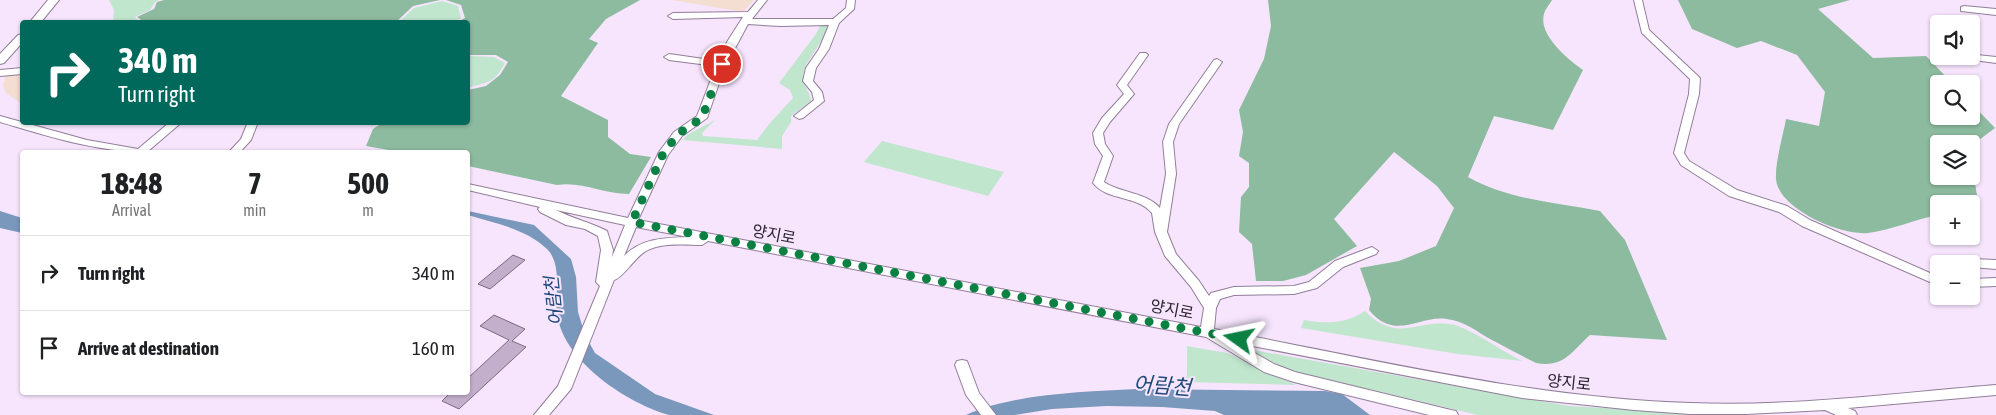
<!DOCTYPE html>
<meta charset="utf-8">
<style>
body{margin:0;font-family:"Asap Condensed","Noto Sans KR",sans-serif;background:#f2f2f2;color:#202124;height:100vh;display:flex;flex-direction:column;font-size:19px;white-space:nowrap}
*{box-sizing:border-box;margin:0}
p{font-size:16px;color:#757577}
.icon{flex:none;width:28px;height:28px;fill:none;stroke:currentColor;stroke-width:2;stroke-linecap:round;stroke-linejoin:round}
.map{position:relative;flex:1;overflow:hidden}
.details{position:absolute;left:20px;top:150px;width:450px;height:245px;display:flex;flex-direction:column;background:#fff;border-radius:5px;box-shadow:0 1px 4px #0004}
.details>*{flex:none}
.banner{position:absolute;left:20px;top:20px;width:450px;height:105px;border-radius:5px;box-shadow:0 1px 4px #0004;background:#00695c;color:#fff;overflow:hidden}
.tools{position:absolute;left:1930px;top:15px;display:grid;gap:10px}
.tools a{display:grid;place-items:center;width:50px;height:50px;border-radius:5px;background:#fff;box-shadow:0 1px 4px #0004;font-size:25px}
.pin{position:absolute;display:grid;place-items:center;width:42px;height:42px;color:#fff;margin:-21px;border:2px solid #fff;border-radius:50%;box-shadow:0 1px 5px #0007}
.me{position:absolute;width:55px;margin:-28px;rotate:282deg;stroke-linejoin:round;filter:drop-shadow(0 0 4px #0008)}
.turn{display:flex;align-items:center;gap:18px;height:105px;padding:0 15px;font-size:22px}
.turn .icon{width:65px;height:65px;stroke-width:2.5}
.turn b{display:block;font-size:35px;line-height:42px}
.eta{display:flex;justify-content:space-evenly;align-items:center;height:85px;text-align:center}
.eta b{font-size:30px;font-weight:700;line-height:35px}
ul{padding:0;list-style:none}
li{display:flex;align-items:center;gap:15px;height:75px;padding:0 15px;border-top:1px solid #e0e0e0}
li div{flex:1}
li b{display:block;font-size:19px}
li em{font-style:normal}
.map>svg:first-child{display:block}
.medical{fill:#f4ddd1}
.green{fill:#c0e6ce}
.forest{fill:#8dbb9f}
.water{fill:#7a98bc}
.building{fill:#c3aecb;stroke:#7c6983}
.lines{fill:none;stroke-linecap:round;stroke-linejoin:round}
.minor-casing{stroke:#927e9a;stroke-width:2}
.major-casing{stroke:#927e9a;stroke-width:2}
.minor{fill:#fff;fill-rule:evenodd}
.major{fill:#fff;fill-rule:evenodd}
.route{stroke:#0b8043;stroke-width:9;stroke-dasharray:0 16.2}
.labels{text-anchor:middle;stroke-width:4;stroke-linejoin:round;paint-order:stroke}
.street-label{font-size:16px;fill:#2c2430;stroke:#f6e5fd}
.water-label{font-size:18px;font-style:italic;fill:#1e4979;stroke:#f6e5fd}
.near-water-label{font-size:21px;font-style:italic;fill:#1e4979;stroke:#f6e5fd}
</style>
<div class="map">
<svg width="1996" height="415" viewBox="0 0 1996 415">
<rect width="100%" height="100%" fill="#f6e5fd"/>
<path class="medical" d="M672 0H754L743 12Z
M22 74V104L6 93 3 85 6 75Z"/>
<path class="green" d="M109 0H159L155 2 150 10 135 17 140 22H113L114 10Z
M442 1 458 6 461 18 455 22H399L414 8Z
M821 24 828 27C823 42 804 63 803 75 802 84 810 92 811 101L791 116V122L782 136V149L683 140 687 135 715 120 702 133 703 136 757 140 770 123 793 98 790 90 779 83 816 34Z
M468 56 494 57 505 63C493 85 488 81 468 88Z
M882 141 1004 172 988 196 864 162Z
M1365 311C1399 347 1424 314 1458 326 1479 334 1502 351 1522 361L1458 354 1301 328 1304 320C1326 324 1346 324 1365 311Z
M1187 346 1227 353 1296 385 1187 382Z
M1247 349 1569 406 1733 415H1478L1288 370Z"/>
<path class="forest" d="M164 0H440L413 6 396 22H144L137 17 154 9 157 2Z
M446 0H640L606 19 589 39 598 43 561 96 608 120V137L630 154 651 157 629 194C604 194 581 181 557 185L468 166V152H400L366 146 373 129 382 123 468 122V90L486 86 500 75 508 62 496 55H468V22H458L465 18 461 5Z
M1268 0H1552C1550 4 1545 9 1544 14 1538 35 1568 59 1583 70L1553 130 1494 116 1468 177C1509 200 1555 202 1600 211L1625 240 1667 340 1590 335C1571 352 1564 368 1536 363 1522 356 1507 348 1492 340 1477 332 1465 321 1447 319 1418 315 1396 342 1369 310L1371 299 1360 268 1399 261 1436 246 1454 208 1437 186 1394 152 1334 219 1357 246 1306 275 1283 281H1256L1252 244 1239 232 1241 197 1249 187V163L1239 156 1243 132 1239 110 1264 59 1271 26Z
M1678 0H1850L1818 9 1873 58 1926 56 1953 84H1939V116H1971V103L1995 128 1971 146V144H1939V176H1971V156L1979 209 1971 210V204H1939V215C1915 219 1892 230 1868 233 1841 236 1778 209 1776 179 1775 162 1783 136 1786 119L1819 126 1825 92 1797 55 1761 41 1737 48 1692 29Z"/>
<path class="water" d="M0 211 22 218V233L0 228Z
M468 211 534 225 571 259 576 277 578 312 585 335 595 353 655 394 714 415C700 415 682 415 669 415 627 403 567 363 558 319 553 300 564 266 547 249 527 229 494 223 468 215Z
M1136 389 1325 391 1342 394 1370 415H1224L1215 411 1162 407 1107 406 1052 409 1015 415H966C1016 393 1083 392 1136 389Z"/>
<path class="building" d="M513 255 525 260 490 289 478 284Z
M494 315 525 329 512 341 526 347 459 409 442 401 451 392H468V378L509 340 480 326Z"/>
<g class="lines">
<defs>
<path id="minor" d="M758 0H767L752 19H833L846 8 847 0H855L854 9 839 23 829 49 816 68 813 81 822 92 824 101 803 118 799 119 794 116 814 100 812 92 803 81 806 68 819 49 829 25 780 26 748 24 724 69 707 118 682 136 668 155 638 220 1201 327 1204 308 1191 287 1165 256 1155 232 1152 213C1137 195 1107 201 1093 183L1103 156 1095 144 1093 133 1102 118 1124 94 1117 85 1140 53H1146L1148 55 1127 85 1134 94 1110 122 1103 133 1105 144 1113 156 1104 182C1120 193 1146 192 1160 208L1166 174 1163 142 1169 124 1214 60 1217 59 1222 62 1179 124 1173 142 1176 174 1167 232 1176 254 1199 281 1209 296 1211 293 1234 287 1294 286 1309 282 1335 261 1372 247 1378 251 1376 254 1343 267 1317 288 1313 289 1294 294 1234 295 1220 299 1216 308 1214 329C1372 359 1530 398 1691 403 1793 407 1895 393 1996 385V395L1848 408 1855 411 1857 415H1836L1825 410 1746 414H1690L1634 410 1522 398 1237 343 1274 364 1295 372 1451 410 1456 411 1458 415H1429L1294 382 1264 372 1206 337 708 241 702 245C685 245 662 242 646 251 635 257 623 278 614 280L571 389 549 415H534L558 386 600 286 596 282 601 250 598 236 585 229 566 225 540 212 538 209 540 207 468 190V184L628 218 659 152 674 132 697 116 716 66 669 60 664 57 669 54 718 61 727 42 743 17 673 19 668 16 673 13 748 12ZM556 210 625 225 612 257 613 250 607 231C590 222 573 219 556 210ZM636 227 688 237C664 238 642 238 624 256Z
M1634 0H1642L1649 30 1700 78 1699 94 1684 153 1689 161 1737 190 1787 206 1810 220 1939 277V286L1802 226 1779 212 1729 196 1681 165 1674 153 1689 94 1690 79 1642 33Z
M1964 6 1996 9V15L1961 11V7Z
M1977 55 1996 57V63L1974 60V56Z
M22 68V74L0 76V70Z
M0 116 87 140 138 149 170 122H182L147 152C96 152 48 136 0 122Z
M248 122H258L251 140 240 152H229L241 139Z
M1973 259 1996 260V269L1971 267V264L1967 263Z
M1996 278V286L1971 287V279Z
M962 360 967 361 979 393 996 415H981L966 395 955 365 957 361Z"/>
<path id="major" d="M48 0H59L41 22H30Z
M22 34V43L4 63 0 64V54L18 35Z"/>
</defs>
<use href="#minor" class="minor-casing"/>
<use href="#major" class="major-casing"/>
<use href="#minor" class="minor"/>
<use href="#major" class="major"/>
</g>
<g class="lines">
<path class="route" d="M722 64 702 118 678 134 663 154 632 222 1239 339"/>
</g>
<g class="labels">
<g class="street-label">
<text transform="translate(774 234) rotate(11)" y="6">양지로</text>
<text transform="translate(1172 309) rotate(11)" y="6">양지로</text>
<text transform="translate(1569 382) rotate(6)" y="6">양지로</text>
</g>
<g class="water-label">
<text transform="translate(554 301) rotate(-96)" y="6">어람천</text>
</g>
<g class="near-water-label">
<text transform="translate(1162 386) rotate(4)" y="7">어람천</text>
</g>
</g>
</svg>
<div class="tools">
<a><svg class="icon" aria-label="sound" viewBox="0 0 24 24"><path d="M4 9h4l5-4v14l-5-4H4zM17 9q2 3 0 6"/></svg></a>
<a><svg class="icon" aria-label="search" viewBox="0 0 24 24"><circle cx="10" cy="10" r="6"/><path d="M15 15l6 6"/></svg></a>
<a><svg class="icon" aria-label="layers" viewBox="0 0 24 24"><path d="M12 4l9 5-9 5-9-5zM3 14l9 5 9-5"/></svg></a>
<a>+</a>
<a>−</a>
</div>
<div class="pin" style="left:722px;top:64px;background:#d93025"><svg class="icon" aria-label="arrive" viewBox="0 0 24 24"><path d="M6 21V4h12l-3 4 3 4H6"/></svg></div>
<svg class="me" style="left:1239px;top:339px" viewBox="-20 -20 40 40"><path d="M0-17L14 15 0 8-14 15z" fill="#0b8043" stroke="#fff" stroke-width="4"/></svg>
<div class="banner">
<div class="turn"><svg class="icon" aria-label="right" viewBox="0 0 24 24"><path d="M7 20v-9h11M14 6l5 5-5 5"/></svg><div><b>340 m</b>Turn right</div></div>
</div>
<section class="details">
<div class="eta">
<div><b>18:48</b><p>Arrival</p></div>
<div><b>7</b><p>min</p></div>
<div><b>500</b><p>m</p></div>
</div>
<ul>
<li><svg class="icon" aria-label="right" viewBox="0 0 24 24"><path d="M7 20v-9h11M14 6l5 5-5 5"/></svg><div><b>Turn right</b></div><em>340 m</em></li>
<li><svg class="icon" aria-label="arrive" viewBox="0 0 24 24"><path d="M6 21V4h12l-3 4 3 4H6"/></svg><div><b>Arrive at destination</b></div><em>160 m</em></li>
</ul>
</section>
</div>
